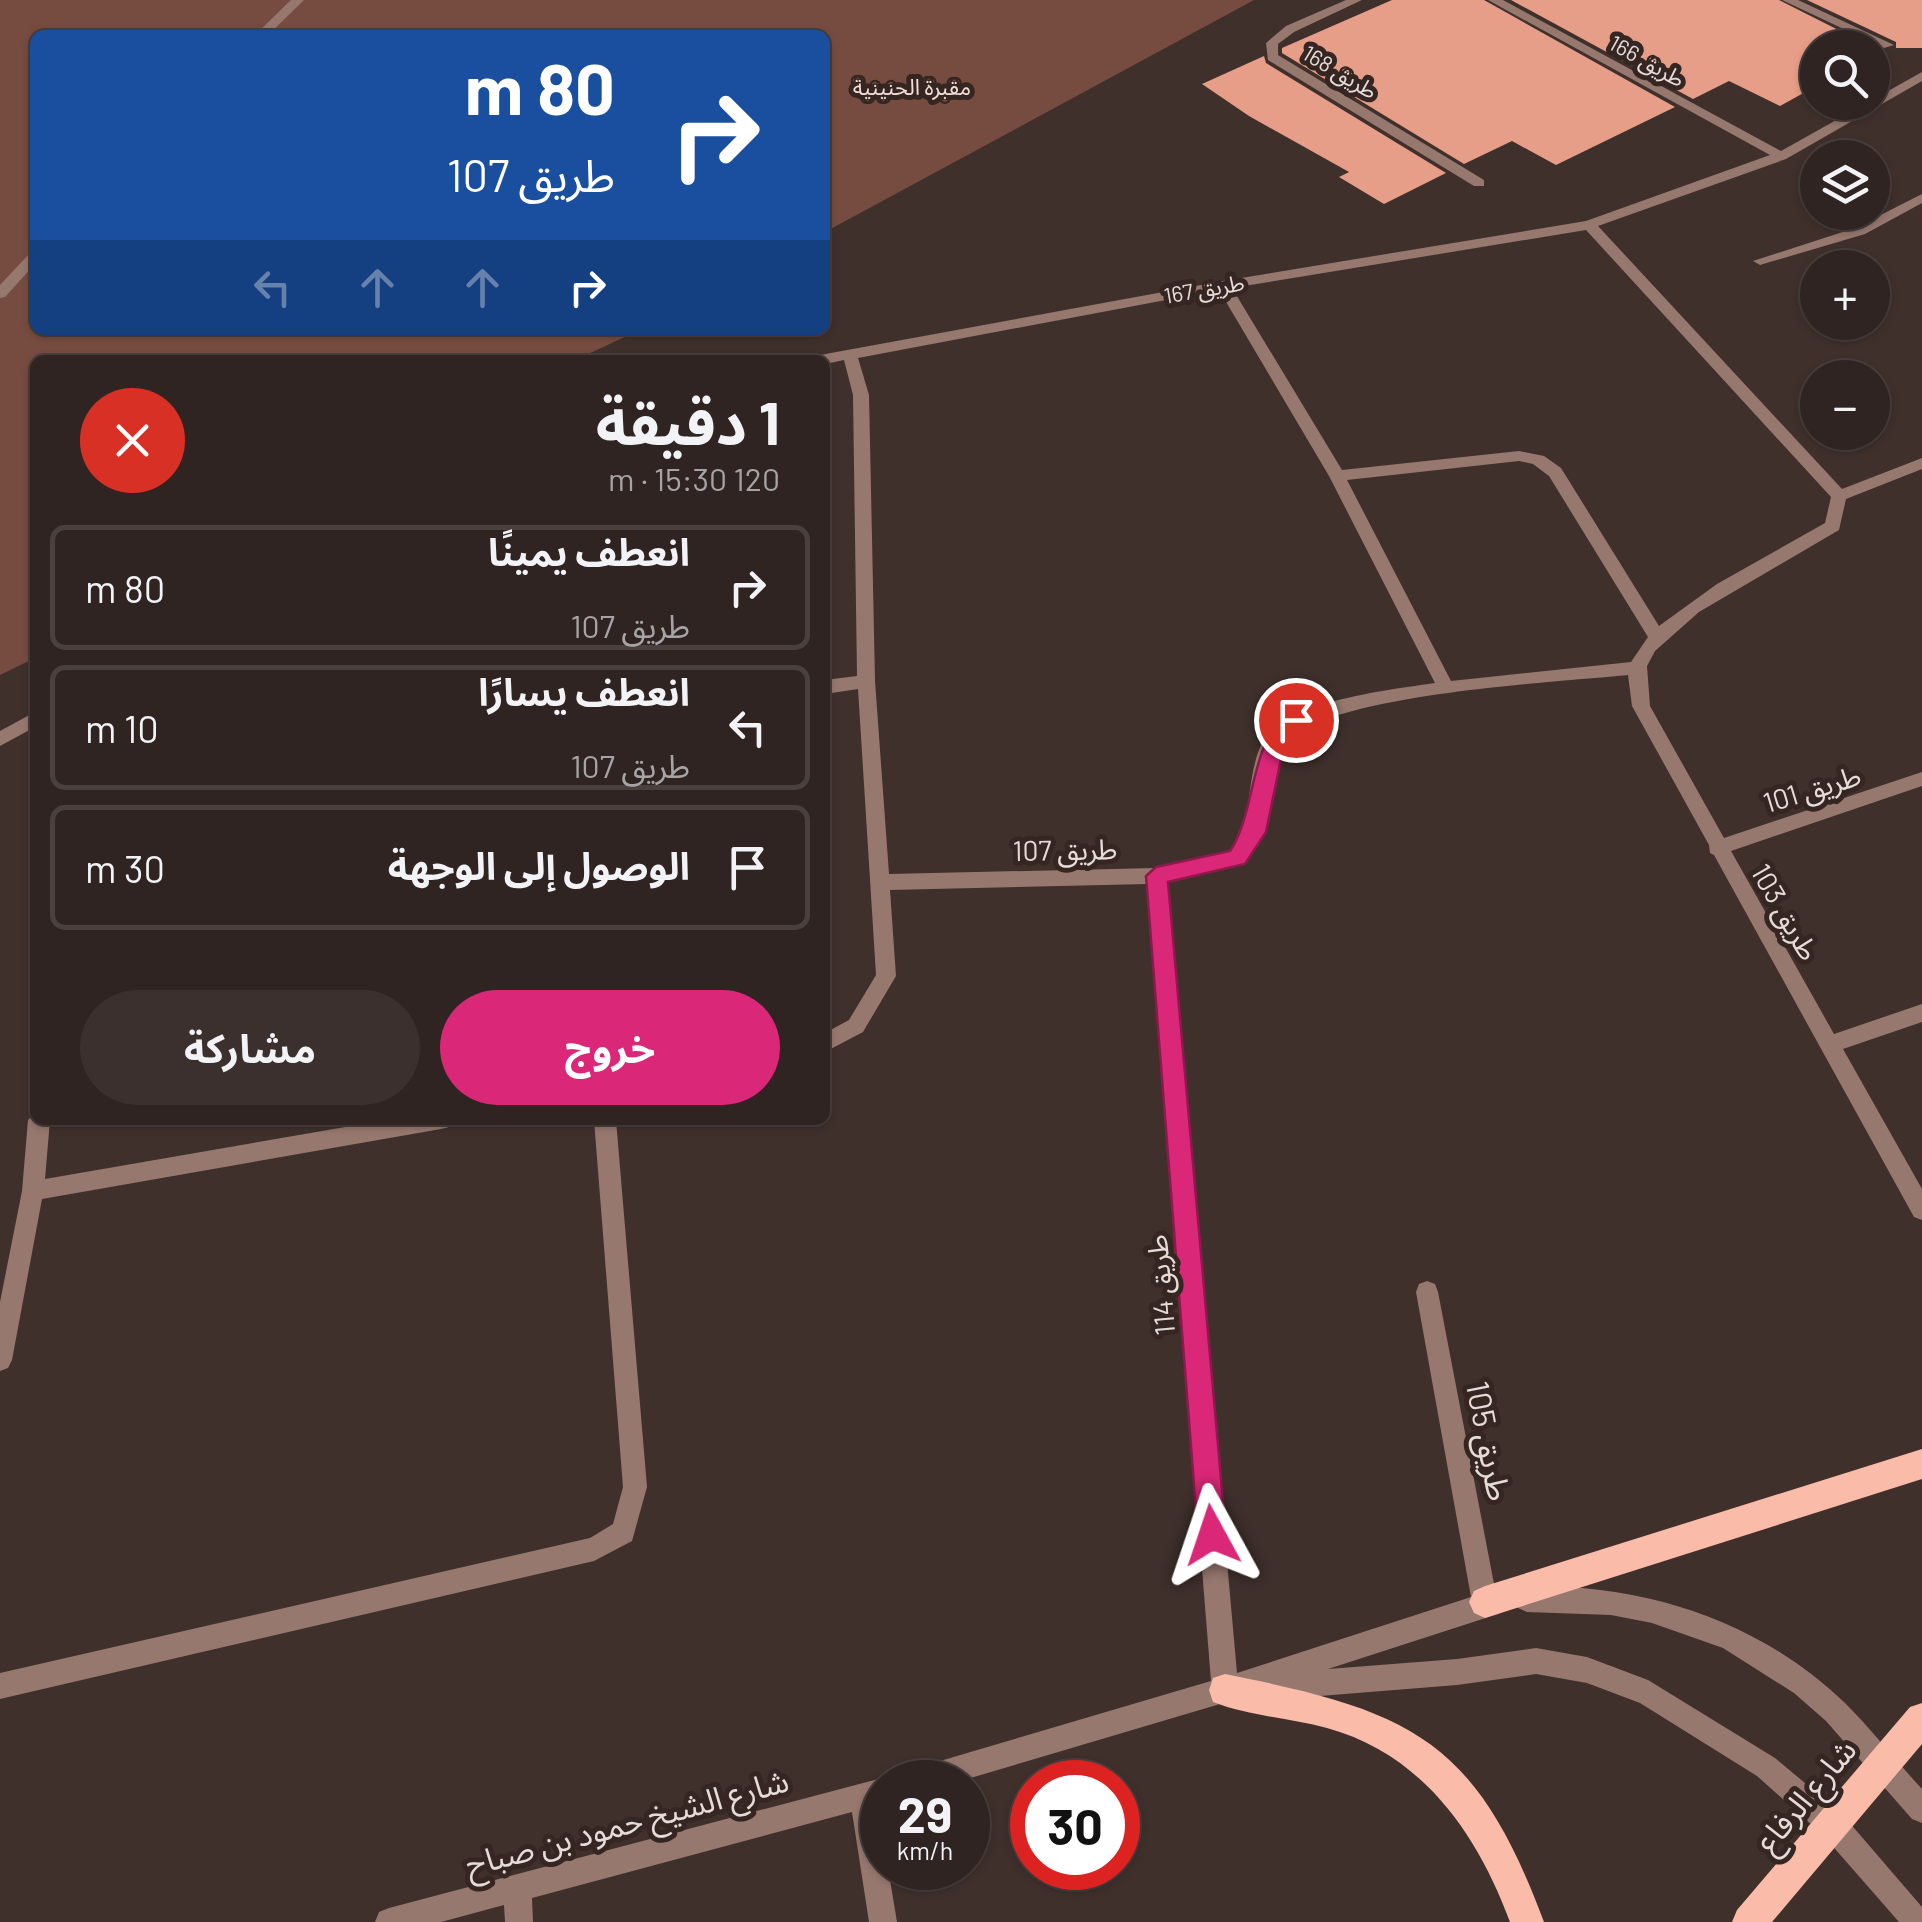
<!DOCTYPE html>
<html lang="ar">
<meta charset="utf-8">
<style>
body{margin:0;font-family:Barlow,"Noto Sans Arabic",sans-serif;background:#3b302e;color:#f1f3f6;direction:rtl;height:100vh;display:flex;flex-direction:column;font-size:38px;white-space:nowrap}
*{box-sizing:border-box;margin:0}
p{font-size:32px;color:#a7a4a5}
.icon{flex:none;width:55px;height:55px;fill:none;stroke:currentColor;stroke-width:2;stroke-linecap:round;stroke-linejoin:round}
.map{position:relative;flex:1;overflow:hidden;direction:ltr}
.details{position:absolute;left:30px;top:355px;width:800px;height:770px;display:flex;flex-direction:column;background:#2f2421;border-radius:15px;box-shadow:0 2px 8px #0004,0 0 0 2px #4a413f;direction:rtl}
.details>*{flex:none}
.top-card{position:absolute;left:30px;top:30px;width:800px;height:305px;border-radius:15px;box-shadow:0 2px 8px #0004,0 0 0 2px #4a413f;direction:rtl;background:#1a4fa0;color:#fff;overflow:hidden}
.buttons{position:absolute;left:1800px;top:30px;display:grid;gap:20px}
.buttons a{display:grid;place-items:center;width:90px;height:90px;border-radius:50%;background:#2f2421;box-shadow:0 2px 8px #0004,0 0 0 2px #4a413f;font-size:50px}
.speed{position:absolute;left:860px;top:1760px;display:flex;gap:20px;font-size:50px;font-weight:700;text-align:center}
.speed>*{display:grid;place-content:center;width:130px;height:130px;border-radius:50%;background:#2f2421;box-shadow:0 2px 8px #0004,0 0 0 2px #4a413f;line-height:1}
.speed small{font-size:25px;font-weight:400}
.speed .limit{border:15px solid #d22;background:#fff;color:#111}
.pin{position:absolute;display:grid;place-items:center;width:85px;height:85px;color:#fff;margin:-42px;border:5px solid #fff;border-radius:50%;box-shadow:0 2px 10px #0007}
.me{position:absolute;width:110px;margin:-55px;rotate:355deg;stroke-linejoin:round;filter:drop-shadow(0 0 8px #0008)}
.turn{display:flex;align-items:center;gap:35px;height:210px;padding:0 50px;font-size:45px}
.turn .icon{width:130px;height:130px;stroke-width:2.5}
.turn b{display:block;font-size:70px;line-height:85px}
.lanes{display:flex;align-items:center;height:95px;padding:0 50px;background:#0003;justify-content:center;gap:50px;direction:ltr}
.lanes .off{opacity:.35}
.round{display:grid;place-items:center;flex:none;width:105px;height:105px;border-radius:52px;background:#3b302e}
.head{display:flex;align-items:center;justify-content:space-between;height:170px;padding:0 50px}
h1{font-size:60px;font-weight:700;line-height:75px}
.button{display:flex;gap:20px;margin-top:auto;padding:20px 50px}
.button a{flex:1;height:115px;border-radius:60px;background:#db2777;color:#fff;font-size:40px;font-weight:700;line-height:115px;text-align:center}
.button a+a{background:#3b302e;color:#f1f3f6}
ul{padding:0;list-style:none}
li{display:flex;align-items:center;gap:30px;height:125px;margin:0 20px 15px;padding:0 30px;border:5px solid #4a413f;border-radius:15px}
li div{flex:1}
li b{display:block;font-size:38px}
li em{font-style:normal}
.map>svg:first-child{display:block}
.green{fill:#764c40}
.building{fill:#e79e89}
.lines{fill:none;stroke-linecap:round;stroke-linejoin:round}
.service{fill:#97786f;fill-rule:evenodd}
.minor{fill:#97786f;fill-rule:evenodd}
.primary{fill:#fbbba9;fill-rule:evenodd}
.route{fill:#db2777;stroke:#8e194d;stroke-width:2.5}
.labels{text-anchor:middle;stroke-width:10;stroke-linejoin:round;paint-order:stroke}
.far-street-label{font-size:22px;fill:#e5dbd8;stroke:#352622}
.far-park-label{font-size:22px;fill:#f2ddd7;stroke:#352622}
.street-label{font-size:28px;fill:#e5dbd8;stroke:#352622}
.near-street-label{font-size:32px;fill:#e5dbd8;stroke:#352622}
</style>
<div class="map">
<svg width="1922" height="1922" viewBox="0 0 1922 1922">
<rect width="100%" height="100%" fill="#3f302c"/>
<path class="green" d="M0 0H1254L825 232V35H35V330H640L575 360H35V658L0 675Z"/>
<path class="building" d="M1392 0H1484L1675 107 1556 165 1512 141 1464 164 1282 53V48Z
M1511 0H1779L1874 48H1818V85L1780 106 1729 81 1693 99Z
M1807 0H1922V48H1896V42Z
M1264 56 1266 63 1446 173 1384 204 1339 177 1349 172 1249 116 1202 84Z"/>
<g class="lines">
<path class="service" d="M35 712V727L0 746V731Z"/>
<path class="minor" d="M291 0H304L268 35H255Z
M1346 0H1362L1294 32 1278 44V55L1484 180V186H1474L1268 60 1266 43 1286 26Z
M1488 0H1503L1781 151 1922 72V81L1786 159 1598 226 1842 489 1922 458V469L1846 499 1839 530 1699 612 1655 651 1647 666 1650 706 1724 838 1922 772V786L1731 851 1834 1034 1922 1004V1022L1843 1049 1922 1189V1220L1914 1217 1714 855 1710 853 1709 845 1632 706 1628 675C1563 682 1306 694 1277 751L1262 829 1244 863 1166 881 1237 1673 1471 1597 1416 1292 1419 1284 1427 1281 1435 1284 1438 1292 1495 1589 1507 1592 1511 1601 1507 1610 1498 1614 1328 1669 1457 1659 1536 1648 1587 1657 1648 1680 1775 1758 1842 1814 1922 1907V1922H1899L1822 1834 1757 1776 1640 1703 1587 1683 1536 1674 1457 1685 1257 1701 1247 1696 957 1782H900L904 1773 913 1769 1211 1681 1147 884 890 890 896 976 863 1032 825 1052V1033L849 1020 876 975 858 689 825 694V680L857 676 853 395 844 360 825 364V360H812L820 355 1223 281 1586 221 1770 155ZM1586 230 1831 497 1825 523 1717 584 1659 626 1561 468 1544 456 1519 451 1342 470 1232 288ZM1219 290 1329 476 1435 683C1394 689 1292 701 1267 735 1261 743 1257 754 1255 763 1247 794 1250 825 1231 852L1156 868 889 874 875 681 869 395 858 358ZM1519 461 1533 464 1549 476 1648 637 1631 662 1451 681 1347 480Z
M1782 0H1798L1894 45 1884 48Z
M1922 194V203L1865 234 1760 265 1753 261 1855 228Z
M35 252V264L5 297 0 298V285L30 253Z
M35 1112V1120H50L45 1179 386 1120H452L449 1127 441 1129 42 1199 12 1360 8 1368 0 1371V1302L22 1191 28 1120Z
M594 1120H616L647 1487 632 1541 594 1561 0 1699V1673L590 1538 613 1524 623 1487Z
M1527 1586C1644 1584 1759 1620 1845 1703 1872 1730 1896 1761 1922 1789V1823L1912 1819 1826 1721 1794 1693 1723 1648 1652 1623 1611 1615 1527 1612 1518 1608 1514 1599 1518 1590Z
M882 1778 892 1782H882V1804L878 1806 882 1834V1868H888L897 1922H869L852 1812 532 1898 533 1922H505L504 1905 441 1922H375L379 1912 389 1908Z"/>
<path class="primary" d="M1922 1449V1479L1485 1618 1474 1613 1469 1602 1474 1591 1485 1586Z
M1225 1674C1410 1711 1475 1737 1544 1922H1510C1477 1833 1422 1754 1327 1728 1290 1718 1249 1716 1213 1702L1209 1690 1213 1678Z
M1922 1703V1744L1772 1922H1732L1737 1910 1910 1707Z"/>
</g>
<path class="route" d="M1296 712 1306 720 1285 740 1266 832 1245 864 1168 882 1226 1535 1222 1545 1212 1549 1202 1545 1198 1535 1146 876 1156 867 1230 851C1258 810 1249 728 1296 712Z"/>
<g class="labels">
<g class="far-street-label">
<text transform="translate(1647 61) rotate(29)" y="8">طريق 166</text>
<text transform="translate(1340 72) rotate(31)" y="8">طريق 168</text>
<text transform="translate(1204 289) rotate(-10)" y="8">طريق 167</text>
</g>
<g class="far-park-label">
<text x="912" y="95">مقبرة الحنينية</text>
</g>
<g class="street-label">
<text transform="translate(1812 789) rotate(-17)" y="10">طريق 101</text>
<text transform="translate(1065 850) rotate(-1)" y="10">طريق 107</text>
<text transform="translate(1785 912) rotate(60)" y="10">طريق 103</text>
<text transform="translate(1161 1285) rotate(-95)" y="10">طريق 114</text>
</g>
<g class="near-street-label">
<text transform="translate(1488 1441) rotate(79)" y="11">طريق 105</text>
<text transform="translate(1806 1796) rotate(-50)" y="11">شارع الرفاع</text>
<text transform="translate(627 1823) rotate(-15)" y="11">شارع الشيخ حمود بن صباح</text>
</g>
</g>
</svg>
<div class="buttons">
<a><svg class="icon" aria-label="search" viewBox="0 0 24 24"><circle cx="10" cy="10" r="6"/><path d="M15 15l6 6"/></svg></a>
<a><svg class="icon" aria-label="layers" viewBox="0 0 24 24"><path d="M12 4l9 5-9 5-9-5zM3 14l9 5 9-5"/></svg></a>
<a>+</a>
<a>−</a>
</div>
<div class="speed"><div>29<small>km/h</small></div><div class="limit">30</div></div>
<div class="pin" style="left:1296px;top:720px;background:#d93025"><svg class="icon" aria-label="arrive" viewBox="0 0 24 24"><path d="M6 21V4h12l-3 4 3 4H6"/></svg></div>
<svg class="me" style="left:1212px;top:1535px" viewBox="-20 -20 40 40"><path d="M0-17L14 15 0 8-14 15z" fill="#db2777" stroke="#fff" stroke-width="4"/></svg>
<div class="top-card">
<div class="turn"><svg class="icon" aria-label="right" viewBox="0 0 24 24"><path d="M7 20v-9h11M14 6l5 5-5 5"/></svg><div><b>80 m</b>طريق 107</div></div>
<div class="lanes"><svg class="icon off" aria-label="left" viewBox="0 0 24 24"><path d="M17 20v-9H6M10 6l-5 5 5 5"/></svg><svg class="icon off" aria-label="ahead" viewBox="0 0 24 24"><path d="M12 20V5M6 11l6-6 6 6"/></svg><svg class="icon off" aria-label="ahead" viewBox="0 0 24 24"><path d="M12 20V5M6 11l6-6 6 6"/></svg><svg class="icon" aria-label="right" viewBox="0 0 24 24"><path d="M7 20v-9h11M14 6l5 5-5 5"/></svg></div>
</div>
<section class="details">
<div class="head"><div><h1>1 دقيقة</h1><p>120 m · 15:30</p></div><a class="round" style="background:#d93025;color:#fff"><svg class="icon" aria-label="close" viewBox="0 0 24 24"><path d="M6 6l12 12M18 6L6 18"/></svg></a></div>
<ul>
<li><svg class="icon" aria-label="right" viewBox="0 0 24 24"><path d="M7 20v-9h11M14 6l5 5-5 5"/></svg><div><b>انعطف يمينًا</b><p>طريق 107</p></div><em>80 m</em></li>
<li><svg class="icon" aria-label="left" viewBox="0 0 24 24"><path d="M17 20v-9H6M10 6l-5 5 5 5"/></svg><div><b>انعطف يسارًا</b><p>طريق 107</p></div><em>10 m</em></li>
<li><svg class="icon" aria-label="arrive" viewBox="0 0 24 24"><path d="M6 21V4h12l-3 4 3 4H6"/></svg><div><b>الوصول إلى الوجهة</b></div><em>30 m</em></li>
</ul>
<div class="button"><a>خروج</a><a>مشاركة</a></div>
</section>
</div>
